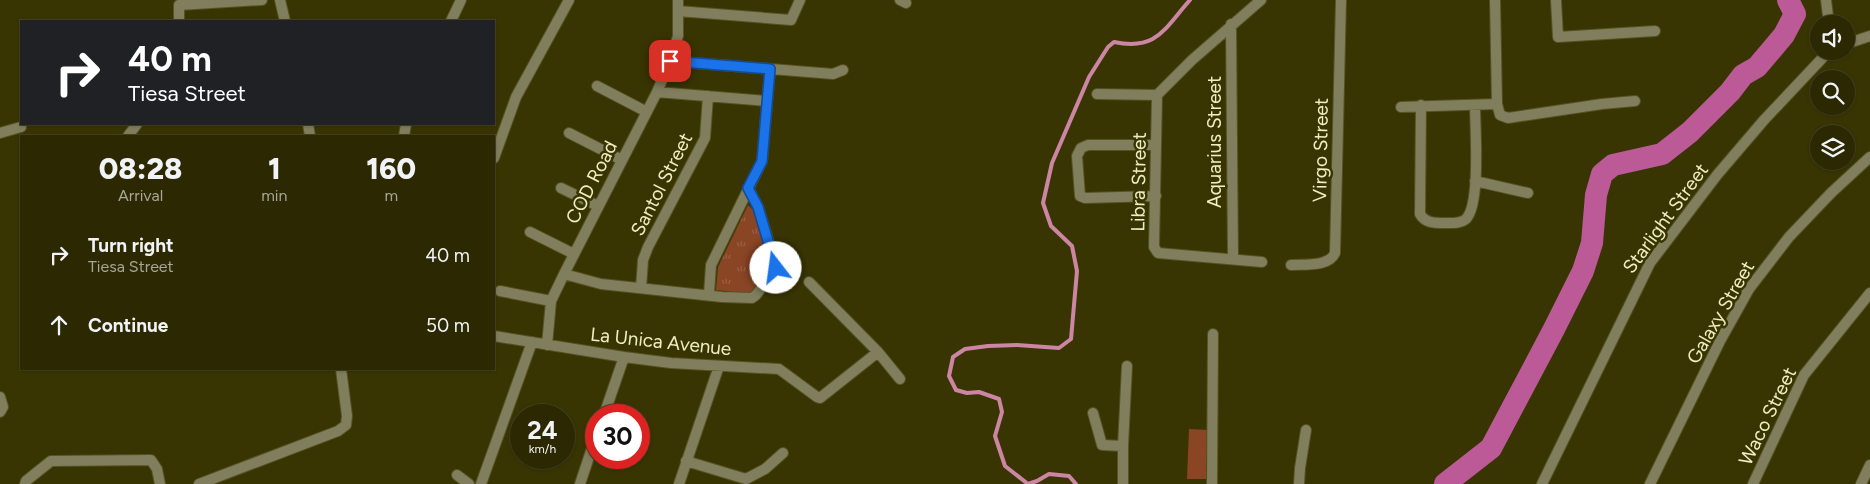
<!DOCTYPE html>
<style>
body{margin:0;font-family:Figtree,sans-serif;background:#373411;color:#f1f3f6;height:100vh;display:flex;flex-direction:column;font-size:19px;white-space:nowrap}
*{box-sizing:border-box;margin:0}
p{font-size:16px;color:#a6a699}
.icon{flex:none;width:28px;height:28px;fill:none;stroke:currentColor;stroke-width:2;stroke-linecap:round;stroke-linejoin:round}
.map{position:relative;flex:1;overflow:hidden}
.details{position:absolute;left:20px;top:135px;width:475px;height:235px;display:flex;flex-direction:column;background:#2b2802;border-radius:0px;box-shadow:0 1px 4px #0004,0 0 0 1px #474424}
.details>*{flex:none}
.guide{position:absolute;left:20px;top:20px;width:475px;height:105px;border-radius:0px;box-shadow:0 1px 4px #0004,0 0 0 1px #474424;background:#202124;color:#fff;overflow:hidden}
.fabs{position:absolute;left:1810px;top:15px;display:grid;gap:10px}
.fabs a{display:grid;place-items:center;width:45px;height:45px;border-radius:50%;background:#2b2802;box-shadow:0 1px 4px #0004,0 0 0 1px #474424;font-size:25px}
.speed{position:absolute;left:510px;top:404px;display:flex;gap:10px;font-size:25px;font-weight:700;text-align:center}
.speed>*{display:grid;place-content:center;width:65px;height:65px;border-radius:50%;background:#2b2802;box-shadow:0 1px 4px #0004,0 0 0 1px #474424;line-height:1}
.speed small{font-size:12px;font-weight:400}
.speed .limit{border:8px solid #d22;background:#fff;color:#111}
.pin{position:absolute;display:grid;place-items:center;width:42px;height:42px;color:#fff;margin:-21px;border-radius:10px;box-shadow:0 2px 8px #0006}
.me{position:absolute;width:55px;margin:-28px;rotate:345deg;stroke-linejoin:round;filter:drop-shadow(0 0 4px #0008)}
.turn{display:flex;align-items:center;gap:18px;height:105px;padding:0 25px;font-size:22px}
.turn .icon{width:65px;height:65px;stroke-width:2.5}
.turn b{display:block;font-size:35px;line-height:42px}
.eta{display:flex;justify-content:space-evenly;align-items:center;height:85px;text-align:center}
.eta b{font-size:30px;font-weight:800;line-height:35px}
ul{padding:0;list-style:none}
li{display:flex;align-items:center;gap:15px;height:70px;padding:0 25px}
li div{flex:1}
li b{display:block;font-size:19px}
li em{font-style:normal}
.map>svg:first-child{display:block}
.green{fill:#8a4525}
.park{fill:url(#park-tufts)}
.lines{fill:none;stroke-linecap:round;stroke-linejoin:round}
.stream{stroke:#cc86a4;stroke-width:4}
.river{stroke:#bc5a97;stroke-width:22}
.street-casing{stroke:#565222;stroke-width:12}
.street{stroke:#817e5d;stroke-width:10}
.route-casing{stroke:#114b97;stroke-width:12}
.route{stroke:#1a73e8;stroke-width:9}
.labels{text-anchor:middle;stroke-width:5;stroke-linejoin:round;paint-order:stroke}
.street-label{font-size:19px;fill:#f0edc3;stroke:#393503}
</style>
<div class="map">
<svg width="1870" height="484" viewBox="0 0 1870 484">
<defs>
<pattern id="park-tufts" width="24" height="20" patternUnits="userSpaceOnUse" patternTransform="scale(1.25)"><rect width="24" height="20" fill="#8a4525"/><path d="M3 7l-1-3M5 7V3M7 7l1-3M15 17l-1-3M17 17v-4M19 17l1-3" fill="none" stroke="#9b6043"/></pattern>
</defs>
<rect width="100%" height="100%" fill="#393503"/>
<path class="green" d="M1189 429 1208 430 1206 479H1187Z"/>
<path class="park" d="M748 205 753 210 770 268 751 294 716 290 718 267Z"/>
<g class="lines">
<path class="stream" d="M1076 484 1069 476 1049 474 1037 481 1028 484 1005 466 995 436 1002 412 999 399 979 392 967 393 956 390 949 376 953 357 965 349 988 346 1017 345 1059 348 1071 339 1077 271 1072 246 1051 226 1043 203 1052 163 1089 77 1108 47 1114 42C1157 51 1164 29 1190 0"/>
<path class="river" d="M1445 484 1491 448 1554 329 1583 271 1592 243 1596 195 1602 174 1613 165 1662 154 1690 132 1730 92 1743 75 1757 67 1784 35 1795 14 1788 0"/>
<defs>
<path id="street" d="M280 0 285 21
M900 0 906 3
M1495 0 1497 104 1500 115 1508 118 1602 104 1635 101
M1556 0 1558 37 1655 31
M1826 0 1829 24
M179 5 262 0
M179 5V21
M678 11 791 20 800 0
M451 21 461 0
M1231 24 1233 259
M1846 44 1870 36
M670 61 833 74 843 70
M597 86 647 112
M657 92 766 101
M1097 94 1157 95 1192 60 1261 0
M1157 95 1154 247 1158 253 1262 262
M1421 105 1420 214C1425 223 1434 223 1444 223 1451 223 1460 224 1466 219 1481 204 1475 127 1475 105
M1401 107 1497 104
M308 124 310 136
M0 133 21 127
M569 133 622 160
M128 136 137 124
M404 136 406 124
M494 158 516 97 569 0
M1475 181 1528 193
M561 188 598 206
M1156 196 1085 198 1080 196 1077 156 1081 148 1088 145H1156
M530 232 574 254
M1291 265C1305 264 1329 267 1335 253L1341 0
M564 274 601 284 722 297 752 298 756 295 774 271 776 265 758 207 748 188
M809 282 878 352 900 379
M641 288 643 260 648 247 705 138 708 96
M500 291 551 301
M709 294 711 265 762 161 770 69
M494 336 624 357 671 363 779 369 817 397 820 398 878 352
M547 345 551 301 564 274 657 92 670 61 678 36V0
M0 397 3 407 0 412
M1093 413 1102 445 1123 446
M604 415 624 357
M686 461 746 479 765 469 783 453
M457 475 469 484
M25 484 26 481 51 461 151 460 157 469 160 484
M199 484 338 431 346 425 347 416 341 369
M481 484 532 342
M580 484 596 436
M679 484 719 366
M1123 484V446L1127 366
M1212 484 1213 334
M1299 484 1300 468 1306 430
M1542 484 1650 263 1717 175 1764 120 1829 51
M1650 484 1720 341 1749 289 1789 237 1831 193 1870 157
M1753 484 1804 375 1870 293
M1861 484 1870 465"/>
</defs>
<use href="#street" class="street-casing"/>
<use href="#street" class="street"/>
</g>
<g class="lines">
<defs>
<path id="route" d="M670 61 770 69 762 161 748 188 758 207 776 268"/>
</defs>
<use href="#route" class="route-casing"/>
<use href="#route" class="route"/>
</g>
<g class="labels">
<g class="street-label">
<text transform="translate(1214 142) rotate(-90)" y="7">Aquarius Street</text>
<text transform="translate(1320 150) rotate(-89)" y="7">Virgo Street</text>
<text transform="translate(591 182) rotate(-63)" y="7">COD Road</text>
<text transform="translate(1138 182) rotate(-89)" y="7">Libra Street</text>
<text transform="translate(661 184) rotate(-63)" y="7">Santol Street</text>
<text transform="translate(1665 218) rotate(-54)" y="7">Starlight Street</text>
<text transform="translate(1720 312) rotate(-60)" y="7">Galaxy Street</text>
<text transform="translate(661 341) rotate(6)" y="7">La Unica Avenue</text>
<text transform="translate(1767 416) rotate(-64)" y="7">Waco Street</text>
</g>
</g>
</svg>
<div class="fabs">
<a><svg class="icon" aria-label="sound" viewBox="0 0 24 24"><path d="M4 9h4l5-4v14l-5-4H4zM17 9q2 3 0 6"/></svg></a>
<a><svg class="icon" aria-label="search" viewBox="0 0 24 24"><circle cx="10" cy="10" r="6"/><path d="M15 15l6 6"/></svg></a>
<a><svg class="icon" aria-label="layers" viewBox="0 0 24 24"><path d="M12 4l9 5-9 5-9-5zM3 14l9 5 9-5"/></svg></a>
</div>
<div class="speed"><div>24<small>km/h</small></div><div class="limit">30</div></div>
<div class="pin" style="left:670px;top:61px;background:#d93025"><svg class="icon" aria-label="arrive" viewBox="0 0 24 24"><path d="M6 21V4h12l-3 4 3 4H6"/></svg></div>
<svg class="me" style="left:776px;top:268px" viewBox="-20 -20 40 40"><circle r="19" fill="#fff"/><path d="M0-13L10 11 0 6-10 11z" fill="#1a73e8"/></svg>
<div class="guide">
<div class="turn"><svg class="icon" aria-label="right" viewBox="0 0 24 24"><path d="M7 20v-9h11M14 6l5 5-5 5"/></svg><div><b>40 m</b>Tiesa Street</div></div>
</div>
<section class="details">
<div class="eta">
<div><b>08:28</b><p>Arrival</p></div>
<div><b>1</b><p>min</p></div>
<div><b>160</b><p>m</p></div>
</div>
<ul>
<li><svg class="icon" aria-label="right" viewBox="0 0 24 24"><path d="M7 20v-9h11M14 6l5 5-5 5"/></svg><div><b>Turn right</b><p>Tiesa Street</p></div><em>40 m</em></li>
<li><svg class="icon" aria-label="ahead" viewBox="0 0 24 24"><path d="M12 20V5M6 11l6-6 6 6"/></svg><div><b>Continue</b></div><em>50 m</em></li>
</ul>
</section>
</div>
